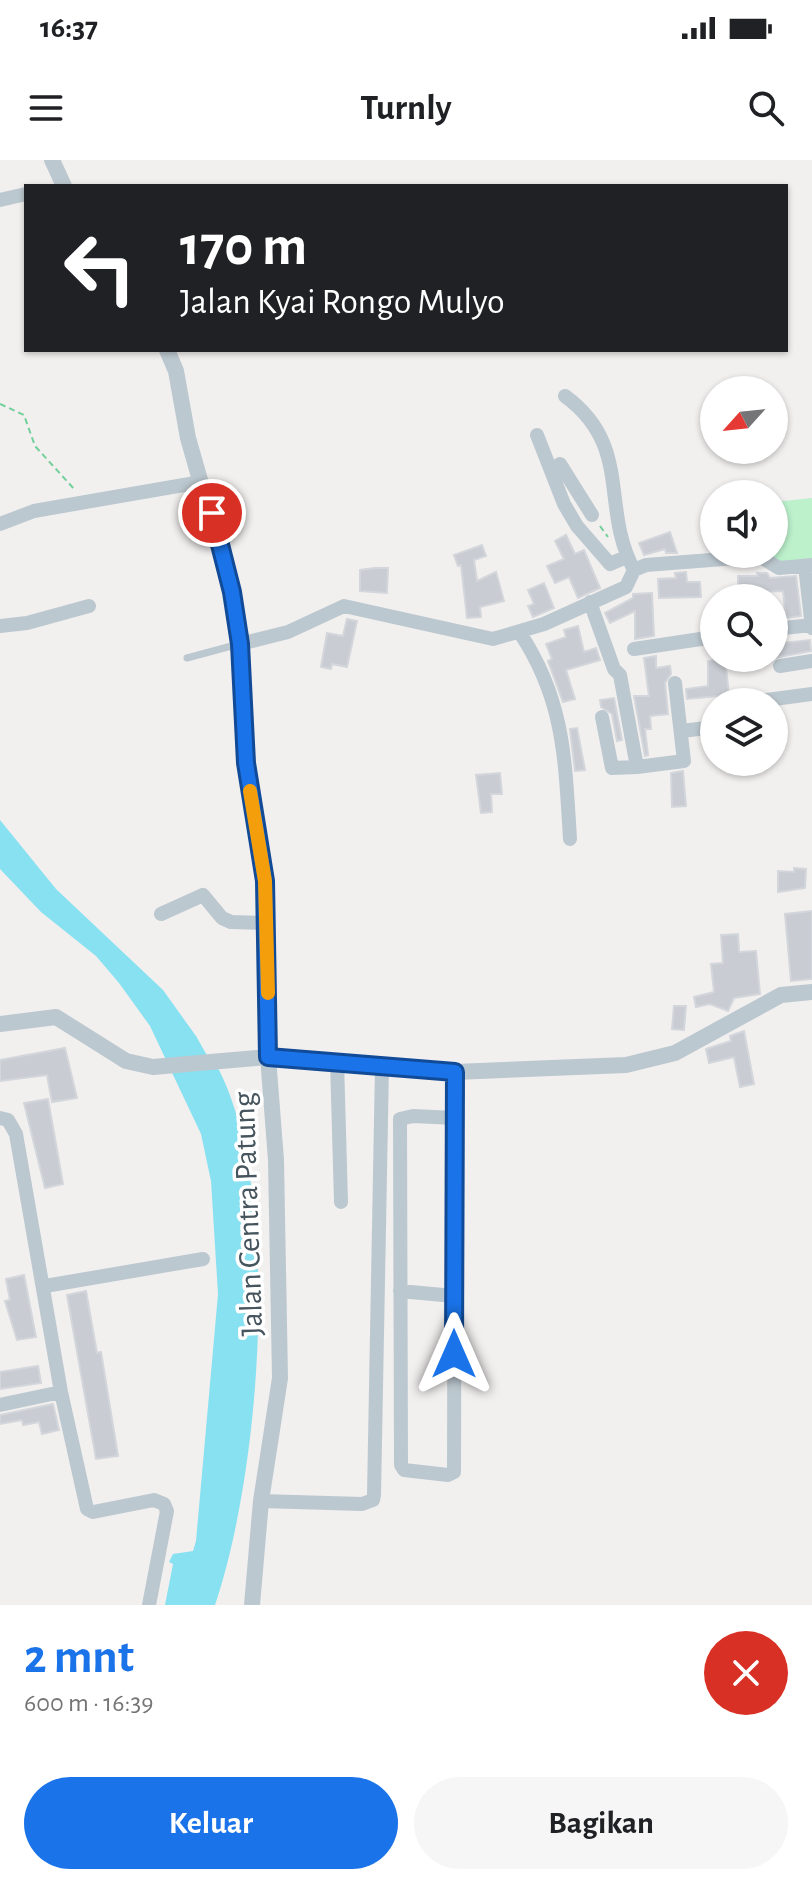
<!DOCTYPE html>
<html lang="id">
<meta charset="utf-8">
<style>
body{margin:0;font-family:"Alegreya Sans",sans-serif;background:#f6f6f6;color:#202124;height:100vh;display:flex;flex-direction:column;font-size:30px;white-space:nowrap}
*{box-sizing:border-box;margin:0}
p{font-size:26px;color:#757577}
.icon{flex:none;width:44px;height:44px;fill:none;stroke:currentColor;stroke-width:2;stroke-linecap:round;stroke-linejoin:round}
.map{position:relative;height:1445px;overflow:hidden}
.drawer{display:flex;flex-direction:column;background:#fff;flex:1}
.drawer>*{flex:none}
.banner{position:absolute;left:24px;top:24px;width:764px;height:168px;border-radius:0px;box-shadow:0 2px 6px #0004;background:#202124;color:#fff;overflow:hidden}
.needle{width:52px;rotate:243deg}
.fabs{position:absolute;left:700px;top:216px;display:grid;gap:16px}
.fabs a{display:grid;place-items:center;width:88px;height:88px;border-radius:50%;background:#fff;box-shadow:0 2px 6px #0004;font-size:40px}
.pin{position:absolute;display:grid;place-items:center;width:68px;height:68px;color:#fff;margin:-34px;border:4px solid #fff;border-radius:50%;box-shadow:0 2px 8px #0007}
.me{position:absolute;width:88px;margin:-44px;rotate:0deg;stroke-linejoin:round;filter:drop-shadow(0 0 6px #0008)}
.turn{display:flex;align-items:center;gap:28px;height:168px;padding:0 24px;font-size:36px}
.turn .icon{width:104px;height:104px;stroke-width:2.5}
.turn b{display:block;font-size:56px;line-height:68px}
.round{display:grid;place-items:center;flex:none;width:84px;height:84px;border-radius:42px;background:#f6f6f6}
.overview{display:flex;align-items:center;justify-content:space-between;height:136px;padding:0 24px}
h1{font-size:48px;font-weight:600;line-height:60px;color:#1a73e8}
.primary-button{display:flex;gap:16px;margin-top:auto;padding:16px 24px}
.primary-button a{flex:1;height:92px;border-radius:48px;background:#1a73e8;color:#fff;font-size:32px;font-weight:600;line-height:92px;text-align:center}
.primary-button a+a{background:#f6f6f6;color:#202124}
.status{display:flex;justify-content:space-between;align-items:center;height:56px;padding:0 40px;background:#fff;direction:ltr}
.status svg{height:22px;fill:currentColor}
header{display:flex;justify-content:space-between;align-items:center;height:104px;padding:0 24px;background:#fff;font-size:36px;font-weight:600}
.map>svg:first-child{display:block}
.green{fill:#bcf1cc}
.water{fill:#87e1f0}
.building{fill:#c9ccd2;stroke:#d3d6db;stroke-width:2}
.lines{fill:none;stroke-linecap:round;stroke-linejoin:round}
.path{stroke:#72d09b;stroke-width:2;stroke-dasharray:6 4;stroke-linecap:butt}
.service{stroke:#bcc8cf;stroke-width:7}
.minor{stroke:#bcc8cf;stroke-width:14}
.tertiary{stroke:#bcc8cf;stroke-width:16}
.route-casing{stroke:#114b97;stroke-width:20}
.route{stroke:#1a73e8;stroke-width:14}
.slow{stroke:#f59e0b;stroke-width:14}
.labels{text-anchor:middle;stroke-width:7;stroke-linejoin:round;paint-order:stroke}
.street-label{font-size:32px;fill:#46545d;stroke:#fff}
</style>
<div class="status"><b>16:37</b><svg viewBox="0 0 49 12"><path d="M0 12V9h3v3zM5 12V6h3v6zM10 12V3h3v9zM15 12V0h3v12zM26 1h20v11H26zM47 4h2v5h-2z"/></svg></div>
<header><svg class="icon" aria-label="menu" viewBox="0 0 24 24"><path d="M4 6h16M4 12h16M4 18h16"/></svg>Turnly<svg class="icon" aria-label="search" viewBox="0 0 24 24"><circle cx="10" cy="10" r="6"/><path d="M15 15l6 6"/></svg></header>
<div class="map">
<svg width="812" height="1445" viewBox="0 0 812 1445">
<rect width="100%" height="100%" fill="#f2efef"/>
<path class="green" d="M812 338V401L782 405 765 394H774V342Z"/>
<path class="water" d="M0 660 56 729 163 830 196 876 213 906 219 910C283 1036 260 1313 215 1445H165L173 1404 169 1402 173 1394 193 1391 196 1381 218 1134 211 1021 201 974 150 866 119 823 96 796 41 752 0 709Z"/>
<path class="building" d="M670 372 677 393H666L665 389 644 395 639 383Z
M566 375 575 394 584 390 600 428 578 438 569 417 555 423 547 406 564 399 555 381Z
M482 385 486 396 474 400 477 421 496 412 504 441 480 447 481 457 467 458 461 405 458 406 454 395Z
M375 408H388L387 433 360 431V410Z
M686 412 687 422H700L701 437 659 438 658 419 676 418 675 413Z
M757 413H767L770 418 796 416 801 456 786 458 783 431 755 432V438H738V416H758Z
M544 423 554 448 533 457 528 446 534 444 528 430Z
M652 433 654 476 635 479V451L610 463 605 453 633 438V434Z
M347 459 357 461 347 507 332 504 331 509 321 507 327 473 343 476Z
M578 466 584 492 596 488 600 500 566 510 575 539 563 542 548 501 552 499 546 484 566 477 564 470Z
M810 480 811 491 774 498V484Z
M656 496V508L670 506 671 514 665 523 668 554 650 556 651 569H645L648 595 645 596 634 536H649L644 498Z
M725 498 729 535 687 539 686 529 708 526V501Z
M614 538 622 580 617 581 612 554 601 547 600 540Z
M577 568 585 610 575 611 570 569Z
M683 611 686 646 672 647 671 613Z
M500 613 502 634H491L492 652 481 653 476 615Z
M794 708 806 709 805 728 778 732V711L794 712Z
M812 751V819L791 821 785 754Z
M738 774 739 792 756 791 760 834 734 838 728 851 710 844 696 847 694 837 714 832 711 804 723 803 721 775Z
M674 846H686L684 870 672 869Z
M744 871 754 924 740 927 734 897 709 903 706 889 731 881 730 876Z
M65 888 77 938 52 942 47 915 0 921V900Z
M48 939 63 1024 45 1028 24 943Z
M24 1115 36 1177 17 1180 5 1141 10 1140 6 1119Z
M86 1131 97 1193 101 1192 118 1296 96 1299 67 1135Z
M38 1206 41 1223 0 1229V1212Z
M53 1244 59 1270 42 1274 39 1262 23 1265 22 1260 0 1264V1255Z"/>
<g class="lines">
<path class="path" d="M0 244 24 255 35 286 75 330
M600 366 608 377"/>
<path class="service" d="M187 498 239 484"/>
<path class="minor" d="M0 40 26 34
M565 236C633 286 600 347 634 410
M537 275 564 344 577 366 610 404 626 397
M560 304 592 355
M0 364 34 351 201 322
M805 406 812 468
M590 442 614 509 620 515 637 607 684 601 675 523
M0 466 27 463 89 446
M774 469 812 465
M520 473C565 541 565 601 570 679
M240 484 288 472 344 446 493 479 544 464 626 427 634 410 646 405 737 398H762L779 408 812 405
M634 489 714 477
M780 506 812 501
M752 542 812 534
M602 557 612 608 637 607
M682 571 714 567
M161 754 203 735 222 758 231 762 266 763
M337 901 341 1042
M0 958 8 960 16 974 61 1232 87 1349 93 1352 154 1340 164 1344 167 1351 149 1445
M455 958 413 956 400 959 401 1305 404 1310 448 1315 454 1312 455 912
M45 1126 203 1099
M400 1131 454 1136
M0 1245 61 1232
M261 1341 362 1344 373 1340 374 1335 382 906"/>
<path class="tertiary" d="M52 0 64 26
M167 190 176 211 188 278 232 432 240 484 246 603 265 721 268 897 276 1000 280 1218 261 1341 252 1445
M0 864 56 857 126 901 153 907 268 897 455 912 626 905 675 893 781 835 812 832"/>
</g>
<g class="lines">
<defs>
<path id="route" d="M212 353 232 432 240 484 246 603 265 721 268 897 455 912 454 1194"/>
</defs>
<use href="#route" class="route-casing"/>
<use href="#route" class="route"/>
<path class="slow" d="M250 631 265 721 268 833"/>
</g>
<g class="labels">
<g class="street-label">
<text transform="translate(247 1054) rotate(-92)" y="11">Jalan Centra Patung</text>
</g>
</g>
</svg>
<div class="fabs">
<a><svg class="needle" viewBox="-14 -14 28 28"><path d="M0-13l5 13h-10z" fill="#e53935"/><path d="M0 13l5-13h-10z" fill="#757577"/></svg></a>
<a><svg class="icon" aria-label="sound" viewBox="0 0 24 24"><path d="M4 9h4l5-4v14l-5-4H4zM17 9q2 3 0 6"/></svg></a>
<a><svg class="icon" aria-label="search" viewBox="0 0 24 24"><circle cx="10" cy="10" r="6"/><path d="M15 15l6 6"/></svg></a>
<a><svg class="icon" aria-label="layers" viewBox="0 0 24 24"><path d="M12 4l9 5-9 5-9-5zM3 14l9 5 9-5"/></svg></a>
</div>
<div class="pin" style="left:212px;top:353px;background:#d93025"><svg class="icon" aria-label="arrive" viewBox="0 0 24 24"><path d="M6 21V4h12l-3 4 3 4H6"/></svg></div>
<svg class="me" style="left:454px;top:1194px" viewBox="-20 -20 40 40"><path d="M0-17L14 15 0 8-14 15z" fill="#1a73e8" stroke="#fff" stroke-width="4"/></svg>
<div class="banner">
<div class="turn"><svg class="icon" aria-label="left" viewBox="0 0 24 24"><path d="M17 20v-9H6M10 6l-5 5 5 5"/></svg><div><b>170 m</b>Jalan Kyai Rongo Mulyo</div></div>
</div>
</div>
<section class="drawer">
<div class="overview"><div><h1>2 mnt</h1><p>600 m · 16:39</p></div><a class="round" style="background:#d93025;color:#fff"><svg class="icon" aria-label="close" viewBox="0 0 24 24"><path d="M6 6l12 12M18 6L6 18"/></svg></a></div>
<div class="primary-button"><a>Keluar</a><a>Bagikan</a></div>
</section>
